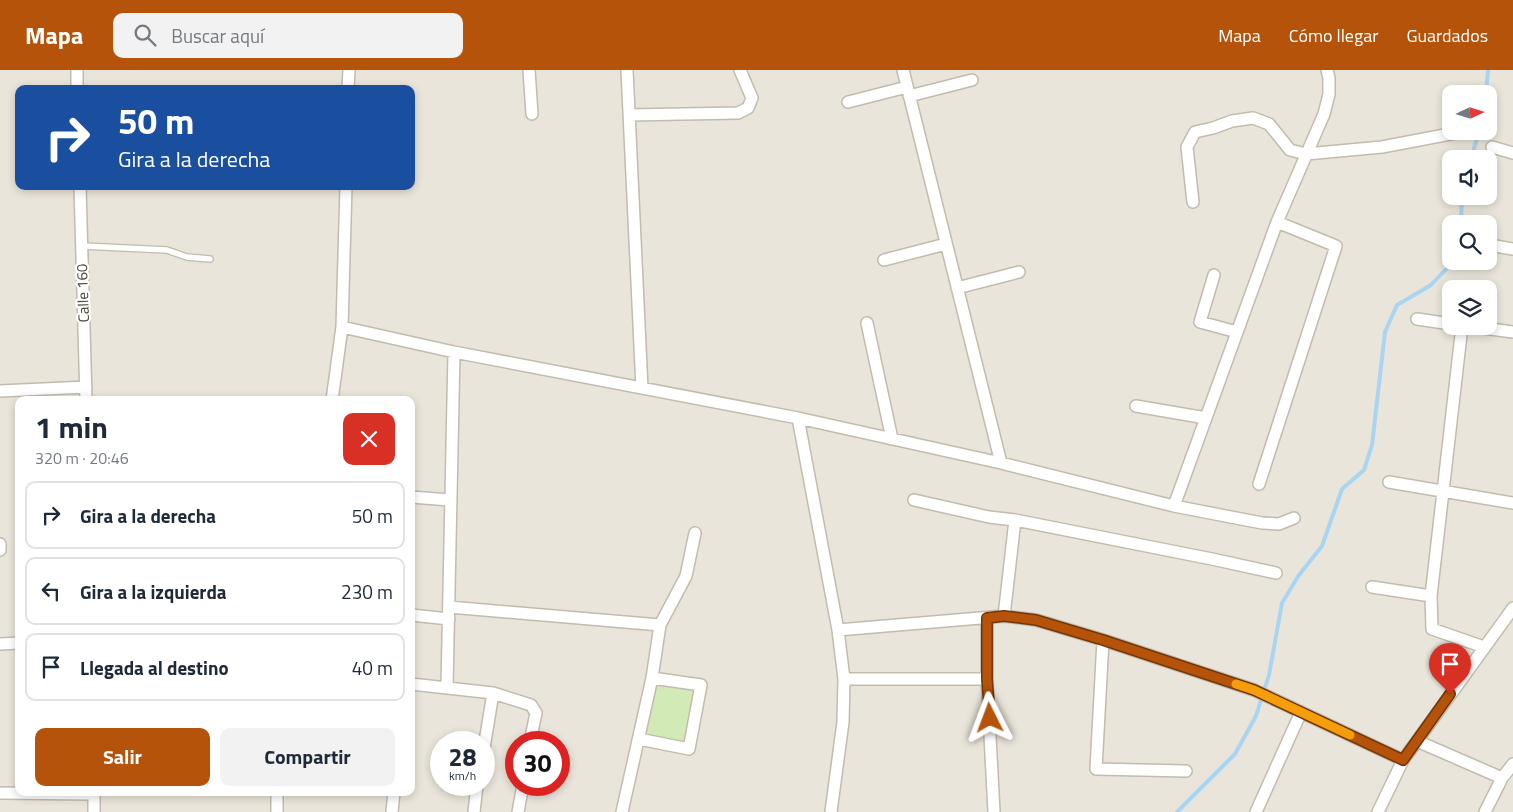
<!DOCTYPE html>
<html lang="es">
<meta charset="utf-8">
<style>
body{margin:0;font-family:"Titillium Web",sans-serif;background:#f2f2f3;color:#1f2937;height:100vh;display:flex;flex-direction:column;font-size:19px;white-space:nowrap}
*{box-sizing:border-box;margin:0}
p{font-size:16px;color:#747a83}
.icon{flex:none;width:28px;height:28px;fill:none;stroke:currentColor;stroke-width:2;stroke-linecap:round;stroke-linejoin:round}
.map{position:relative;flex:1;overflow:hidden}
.details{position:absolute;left:15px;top:326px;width:400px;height:400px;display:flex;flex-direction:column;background:#fff;border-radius:10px;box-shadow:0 2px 8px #0003}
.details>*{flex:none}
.guide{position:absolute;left:15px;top:15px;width:400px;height:105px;border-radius:10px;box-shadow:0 2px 8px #0003;background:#1a4fa0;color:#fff;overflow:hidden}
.needle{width:32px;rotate:86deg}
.tools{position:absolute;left:1442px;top:15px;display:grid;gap:10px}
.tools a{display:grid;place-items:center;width:55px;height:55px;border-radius:10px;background:#fff;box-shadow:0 2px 8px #0003;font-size:25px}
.speed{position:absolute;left:430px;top:661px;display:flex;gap:10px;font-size:25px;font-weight:700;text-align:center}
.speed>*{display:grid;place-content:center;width:65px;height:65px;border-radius:50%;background:#fff;box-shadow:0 2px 8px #0003;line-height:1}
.speed small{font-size:12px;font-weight:400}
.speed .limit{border:8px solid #d22;background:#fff;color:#111}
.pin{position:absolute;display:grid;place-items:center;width:42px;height:42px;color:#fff;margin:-51px -21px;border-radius:50% 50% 50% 0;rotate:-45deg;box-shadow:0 0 5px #0007}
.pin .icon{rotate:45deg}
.me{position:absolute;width:55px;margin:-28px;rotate:357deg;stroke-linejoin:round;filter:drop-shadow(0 0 4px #0008)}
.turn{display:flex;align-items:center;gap:18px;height:105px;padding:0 20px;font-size:22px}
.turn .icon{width:65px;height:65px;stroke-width:2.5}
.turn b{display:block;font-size:35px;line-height:42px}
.round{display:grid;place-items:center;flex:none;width:52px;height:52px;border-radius:10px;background:#f2f2f3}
.headline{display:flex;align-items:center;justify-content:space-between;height:85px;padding:0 20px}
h1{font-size:30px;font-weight:700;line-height:38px}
.cta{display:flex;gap:10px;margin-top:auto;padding:10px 20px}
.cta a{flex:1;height:58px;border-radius:10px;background:#b45309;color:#fff;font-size:20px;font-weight:700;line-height:58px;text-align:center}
.cta a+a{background:#f2f2f3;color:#1f2937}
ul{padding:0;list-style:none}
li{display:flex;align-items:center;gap:15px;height:68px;margin:0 10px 8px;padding:0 10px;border:2px solid #e0e1e3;border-radius:10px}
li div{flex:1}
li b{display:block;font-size:19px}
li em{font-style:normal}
header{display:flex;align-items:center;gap:30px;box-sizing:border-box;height:70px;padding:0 25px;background:#b45309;color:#fff}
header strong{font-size:24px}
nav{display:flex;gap:28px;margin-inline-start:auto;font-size:18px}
.search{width:350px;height:45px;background:#f2f2f3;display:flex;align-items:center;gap:12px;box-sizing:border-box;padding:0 18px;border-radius:10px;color:#747a83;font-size:19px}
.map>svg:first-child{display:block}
.residential{fill:#eae5da;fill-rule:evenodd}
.green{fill:#d2eab5}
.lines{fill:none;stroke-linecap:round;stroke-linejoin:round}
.stream{stroke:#a9d4f2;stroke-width:4}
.service-casing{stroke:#c2bbae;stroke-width:8}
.minor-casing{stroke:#c2bbae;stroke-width:14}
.service{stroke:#fff;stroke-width:5.5}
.minor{stroke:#fff;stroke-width:11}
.route-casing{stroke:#753606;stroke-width:12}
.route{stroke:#b45309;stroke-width:9}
.slow{stroke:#f59e0b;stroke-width:9}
.labels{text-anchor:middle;stroke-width:4.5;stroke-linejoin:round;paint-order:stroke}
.street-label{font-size:15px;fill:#4b4439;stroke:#fff}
</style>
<header>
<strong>Mapa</strong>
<div class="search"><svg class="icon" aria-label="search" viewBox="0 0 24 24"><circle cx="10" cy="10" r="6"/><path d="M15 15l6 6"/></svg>Buscar aquí</div>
<nav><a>Mapa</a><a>Cómo llegar</a><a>Guardados</a></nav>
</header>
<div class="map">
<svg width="1513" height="742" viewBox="0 0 1513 742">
<rect width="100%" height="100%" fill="#f6f3ec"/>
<path class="residential" d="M0 0H1513V742H0ZM19 19H411V116H19ZM1451 24H1489V61H1451ZM1451 89H1489V126H1451ZM1451 154H1489V191H1451ZM1451 219H1489V256H1451ZM19 330H411V722H19ZM441 672H484V715H441ZM516 672H559V715H516Z"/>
<path class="green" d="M656 614 694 619 684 673 645 664Z"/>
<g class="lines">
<path class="stream" d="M1486 24 1488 0
M1471 89 1479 61
M1461 154 1462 126
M1177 742 1235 684 1256 646 1269 605 1282 533 1299 505 1322 476 1342 419 1364 400 1372 375 1385 262 1397 235 1431 215 1448 197 1451 191"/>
<defs>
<path id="service" d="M82 176 167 180 187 187 210 189"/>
<path id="minor" d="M77 0V19
M529 0 532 44
M627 0 642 318
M903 0 1001 393
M348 19 349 0
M909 26 972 10
M848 32 907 17
M629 45 738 43 748 38 752 28 740 0
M1492 77 1513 83
M80 116 86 330
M1193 132 1187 77 1195 62 1213 58 1232 51 1253 48 1269 54 1290 80 1306 84 1382 77 1466 61
M1490 175 1513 179
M884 190 946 174
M1214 205 1200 252 1237 262
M957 218 1019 202
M1417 249 1451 254
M867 253 892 369
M1462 256 1431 526 1432 559 1484 577
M1468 256 1513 262
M342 257 454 282 798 348 1001 393 1174 436 1262 453 1279 454 1294 448
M0 321 86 317
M332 330 342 257 346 116
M1136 336 1206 348
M798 348 838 560 844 609 843 652 831 742
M1389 412 1513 433
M1259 414 1336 176 1277 152
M411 427 450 430
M914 430 989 447 1015 450
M1174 436 1277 152 1324 44 1329 24V8L1327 0
M0 474V480
M1372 517 1431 526
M449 537 660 555
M411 545 449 549
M1004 546 1015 450 1212 489 1276 503
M987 548V609L994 742
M838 560 1004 546 1036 550 1103 570 1254 620 1403 690 1378 742
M1103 570 1096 699 1186 701
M0 574 19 573
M844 609H987
M411 614 493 623 531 635 536 643 530 672
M447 617 454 282
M639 669 689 679 701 615 652 608
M1417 671 1513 538
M484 678 493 623
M1403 690 1417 671 1502 708
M94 722V742
M277 722V742
M0 723 94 724
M392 742 394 722
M474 742 477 715
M518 742 523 715
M622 742 652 608 660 555 686 506 695 463
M1256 742 1301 642
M1485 742 1502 708 1513 694"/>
</defs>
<use href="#service" class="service-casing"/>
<use href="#minor" class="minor-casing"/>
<use href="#service" class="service"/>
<use href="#minor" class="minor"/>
</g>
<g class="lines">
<defs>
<path id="route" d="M990 648 987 609V548L1004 546 1036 550 1103 570 1254 620 1403 690 1450 624"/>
</defs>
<use href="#route" class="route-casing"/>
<use href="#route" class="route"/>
<path class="slow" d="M1236 614 1254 620 1350 665"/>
</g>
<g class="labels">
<g class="street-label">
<text transform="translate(83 223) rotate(-92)" y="5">Calle 160</text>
</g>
</g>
</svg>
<div class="tools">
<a><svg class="needle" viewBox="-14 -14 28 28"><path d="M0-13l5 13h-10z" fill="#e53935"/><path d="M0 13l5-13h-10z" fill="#747a83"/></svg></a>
<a><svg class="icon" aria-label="sound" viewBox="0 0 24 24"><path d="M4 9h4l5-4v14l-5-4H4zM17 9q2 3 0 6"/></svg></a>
<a><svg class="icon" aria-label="search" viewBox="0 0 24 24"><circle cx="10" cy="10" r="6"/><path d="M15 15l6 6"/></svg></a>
<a><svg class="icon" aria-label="layers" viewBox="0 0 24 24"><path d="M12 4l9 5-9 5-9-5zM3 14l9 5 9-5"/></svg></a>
</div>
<div class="speed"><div>28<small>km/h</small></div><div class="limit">30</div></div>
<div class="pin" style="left:1450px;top:624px;background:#d93025"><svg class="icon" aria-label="arrive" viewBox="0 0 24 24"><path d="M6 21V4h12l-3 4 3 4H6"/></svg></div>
<svg class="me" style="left:990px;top:648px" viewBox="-20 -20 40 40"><path d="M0-17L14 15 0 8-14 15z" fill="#b45309" stroke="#fff" stroke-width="4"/></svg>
<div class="guide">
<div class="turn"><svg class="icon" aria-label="right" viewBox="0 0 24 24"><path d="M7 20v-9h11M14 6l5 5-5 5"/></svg><div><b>50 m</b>Gira a la derecha</div></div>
</div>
<section class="details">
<div class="headline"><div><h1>1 min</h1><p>320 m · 20:46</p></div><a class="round" style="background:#d93025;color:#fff"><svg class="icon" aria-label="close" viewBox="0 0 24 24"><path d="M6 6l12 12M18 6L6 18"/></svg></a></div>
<ul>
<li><svg class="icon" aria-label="right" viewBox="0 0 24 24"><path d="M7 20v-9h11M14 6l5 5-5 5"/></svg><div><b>Gira a la derecha</b></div><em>50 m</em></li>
<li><svg class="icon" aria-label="left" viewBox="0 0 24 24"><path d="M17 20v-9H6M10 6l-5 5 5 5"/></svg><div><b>Gira a la izquierda</b></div><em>230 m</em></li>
<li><svg class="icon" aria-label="arrive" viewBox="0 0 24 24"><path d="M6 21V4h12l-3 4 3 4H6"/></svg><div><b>Llegada al destino</b></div><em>40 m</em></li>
</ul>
<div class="cta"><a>Salir</a><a>Compartir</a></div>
</section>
</div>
